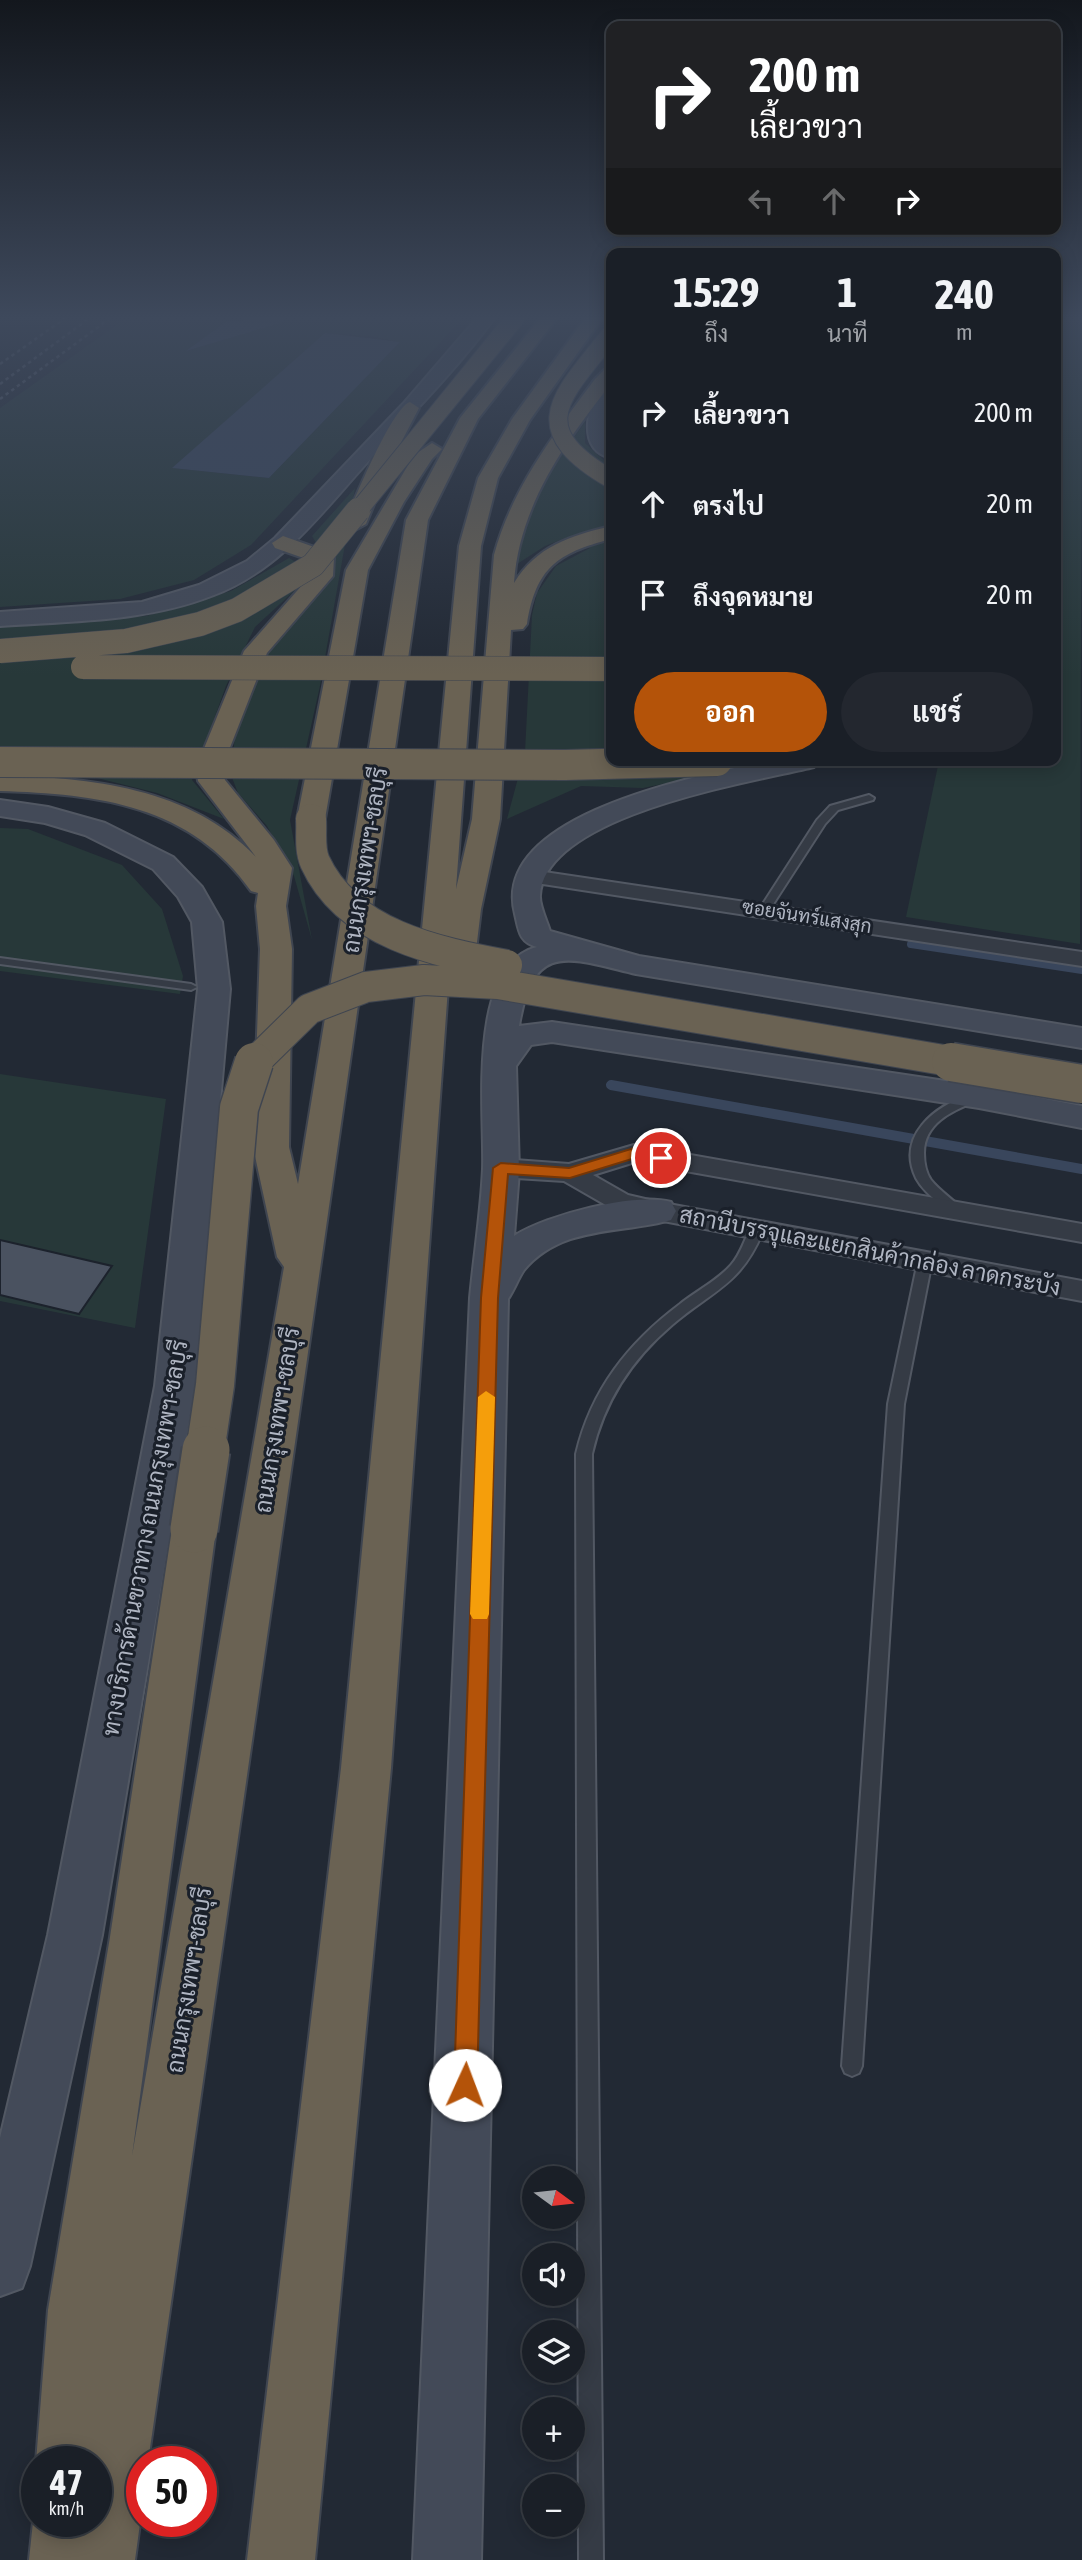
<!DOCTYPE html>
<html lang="th">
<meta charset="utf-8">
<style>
body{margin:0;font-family:"Asap Condensed",Sarabun,sans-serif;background:#23272f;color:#f1f3f6;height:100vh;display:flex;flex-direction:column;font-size:26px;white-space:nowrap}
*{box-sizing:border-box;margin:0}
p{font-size:23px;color:#9fa2a7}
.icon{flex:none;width:38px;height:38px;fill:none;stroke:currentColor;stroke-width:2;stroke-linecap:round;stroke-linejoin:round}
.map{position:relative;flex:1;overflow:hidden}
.drawer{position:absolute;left:606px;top:248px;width:455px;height:518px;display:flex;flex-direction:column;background:#1a1f27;border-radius:14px;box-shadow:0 4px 18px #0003,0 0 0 2px #383d44}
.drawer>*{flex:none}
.top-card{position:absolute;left:606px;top:21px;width:455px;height:214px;border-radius:14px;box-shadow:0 4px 18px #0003,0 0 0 2px #383d44;background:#202124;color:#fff;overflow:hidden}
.needle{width:46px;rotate:105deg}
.tools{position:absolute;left:522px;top:2166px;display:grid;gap:14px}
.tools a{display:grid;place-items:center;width:63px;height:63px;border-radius:50%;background:#1a1f27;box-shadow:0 4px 18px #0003,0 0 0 2px #383d44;font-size:35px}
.speed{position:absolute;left:21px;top:2446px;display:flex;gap:14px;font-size:35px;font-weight:700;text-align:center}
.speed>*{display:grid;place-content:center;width:91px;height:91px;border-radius:50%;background:#1a1f27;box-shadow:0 4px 18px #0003,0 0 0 2px #383d44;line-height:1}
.speed small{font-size:18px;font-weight:400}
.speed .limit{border:10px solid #d22;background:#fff;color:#111}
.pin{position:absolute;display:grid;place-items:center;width:60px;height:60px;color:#fff;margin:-30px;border:4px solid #fff;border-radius:50%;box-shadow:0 2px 7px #0007}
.me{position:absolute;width:77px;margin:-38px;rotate:2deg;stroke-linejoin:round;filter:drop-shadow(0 0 5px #0008)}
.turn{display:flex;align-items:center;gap:24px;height:147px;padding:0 28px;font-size:32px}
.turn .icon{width:91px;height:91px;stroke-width:2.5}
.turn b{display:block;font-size:49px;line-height:60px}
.lanes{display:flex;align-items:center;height:66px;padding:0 28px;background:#0003;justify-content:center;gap:35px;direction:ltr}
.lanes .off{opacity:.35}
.eta{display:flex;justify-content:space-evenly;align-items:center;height:119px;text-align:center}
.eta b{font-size:42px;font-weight:700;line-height:49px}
.cta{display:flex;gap:14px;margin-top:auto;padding:14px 28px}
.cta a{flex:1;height:80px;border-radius:42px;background:#b45309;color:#fff;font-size:28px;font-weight:700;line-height:80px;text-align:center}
.cta a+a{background:#23272f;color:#f1f3f6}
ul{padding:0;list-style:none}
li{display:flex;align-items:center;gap:21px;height:91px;padding:0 28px}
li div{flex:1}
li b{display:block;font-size:26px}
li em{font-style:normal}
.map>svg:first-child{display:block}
.green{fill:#273839;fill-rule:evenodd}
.water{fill:#39465c}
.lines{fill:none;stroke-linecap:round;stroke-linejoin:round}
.stream-far1{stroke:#39465c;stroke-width:8}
.stream{stroke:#39465c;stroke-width:10}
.building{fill:#4a5260;stroke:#1c222c;stroke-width:2}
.service-casing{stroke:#525863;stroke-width:4}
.minor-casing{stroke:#525863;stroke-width:4}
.secondary-casing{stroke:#525863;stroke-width:4}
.motorway-casing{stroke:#3f4550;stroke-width:4}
.service{fill:#353b45;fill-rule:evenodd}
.minor{fill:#353b45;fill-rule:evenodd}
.secondary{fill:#434a58;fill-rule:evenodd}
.motorway{fill:#6a6253;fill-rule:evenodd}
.rail{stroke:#59606e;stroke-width:2.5;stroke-dasharray:3.5 3.5;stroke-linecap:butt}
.motorway-bridge-far4-casing{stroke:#3f4550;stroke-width:20;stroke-linecap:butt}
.motorway-bridge-far3-casing{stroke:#3f4550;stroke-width:25;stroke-linecap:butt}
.motorway-bridge-far2-casing{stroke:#3f4550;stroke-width:32;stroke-linecap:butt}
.motorway-bridge-far1-casing{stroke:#3f4550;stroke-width:41;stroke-linecap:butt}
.motorway-bridge-casing{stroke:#3f4550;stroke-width:51;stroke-linecap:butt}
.motorway-bridge-far4{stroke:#6a6253;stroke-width:18}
.motorway-bridge-far3{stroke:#6a6253;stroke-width:24}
.motorway-bridge-far2{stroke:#6a6253;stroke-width:30}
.motorway-bridge-far1{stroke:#6a6253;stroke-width:38}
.motorway-bridge{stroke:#6a6253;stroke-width:47}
.route{fill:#b45309;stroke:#753606;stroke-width:2}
.slow{fill:#f59e0b}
.labels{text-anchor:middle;stroke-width:6;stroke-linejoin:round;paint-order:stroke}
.far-street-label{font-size:19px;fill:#afb5c2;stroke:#1a202a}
.street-label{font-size:23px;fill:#afb5c2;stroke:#1a202a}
</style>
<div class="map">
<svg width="1082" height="2560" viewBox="0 0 1082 2560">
<rect width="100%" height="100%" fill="#222934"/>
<path class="green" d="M128 317H232L187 351 279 323 286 317H464L251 545 194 580 120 599 0 607V408ZM325 333 370 336 400 342 269 478 173 468Z
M1055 317H1082L1080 944 906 917 939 761H1055Z
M585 422V443L611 467V761H775L643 788 581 786 507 819 525 752 532 615 537 593 556 566 590 548 568 537 545 546 514 566C531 502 546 475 585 422Z
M355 488 320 686 290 820 312 940 294 876 267 826 238 793 231 775 235 735 266 651 333 572 312 536Z
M289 558 299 564 305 581 255 627 226 686 192 780 224 819 157 793 89 776 0 772V624L146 616 231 591Z
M0 828 28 829 122 865 162 909 183 976 180 994 0 971Z
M0 1074 166 1099 135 1328 0 1301Z"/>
<path class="water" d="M246 317H286L280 323 186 351 227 321 241 322Z
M325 333 400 342 269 478 172 468Z"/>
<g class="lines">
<path class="stream-far1" d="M911 944 1082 970"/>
<path class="stream" d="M611 1085 1082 1169"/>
</g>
<path class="building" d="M0 1240 112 1266 79 1314 0 1295Z"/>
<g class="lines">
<defs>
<path id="service" d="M869 795 874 798 873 800 838 810 825 824 768 912H760L759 910 817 820 830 806Z
M0 958 191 984 197 987 191 990 0 964Z
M971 1095 977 1099 975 1102C951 1111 924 1124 924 1153 924 1162 926 1173 931 1180 939 1190 951 1198 960 1207L962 1210 955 1215 950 1213C939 1202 924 1193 916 1178 896 1136 935 1105 971 1095Z
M756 1226 763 1231C741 1285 713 1290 672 1325 631 1360 604 1401 592 1454L603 2560H579L576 1454C591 1390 628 1343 680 1304 696 1291 717 1281 731 1265 741 1254 744 1240 751 1228Z
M925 1256 932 1261 904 1404 862 2066 859 2073 852 2076 845 2073 842 2066 888 1404 918 1261Z"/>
<path id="minor" d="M531 870 1082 952V966L523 881 520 876 523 871Z
M634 1145 1082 1224V1242L635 1162 593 1175 628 1195 658 1202 1082 1281V1301L658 1220 611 1208 564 1181 501 1177 492 1174 488 1168 492 1162 501 1159 569 1164Z"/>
<path id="secondary" d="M478 317H495C459 366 417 409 376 453 326 506 285 568 214 595 146 622 72 621 0 626V612L142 602 199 585 247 561 275 538 403 404Z
M611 368V400L606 425 611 458C571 448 593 397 602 373Z
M767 761H818L814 767C752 782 546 814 540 895 539 905 547 921 550 931L639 956 1082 1028V1048L636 974C568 958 533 940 519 1026L552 1022 979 1086 1082 1106V1128L979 1108 552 1042 531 1045 516 1066 519 1171 514 1236C547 1215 634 1192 671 1202L676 1211 671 1220C620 1234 562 1225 524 1270 518 1279 514 1290 508 1299L481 2560H413L470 1298C474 1255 481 1212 483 1169 485 1114 466 965 537 947 519 942 519 931 515 914 489 814 699 776 767 761Z
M0 800 48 807 105 823 173 857 202 887 222 922 230 989 195 1386 102 1935 30 2266 22 2288 0 2296V2138L48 1935 155 1386 198 989 192 922 178 897 153 869 85 835 45 823 0 816Z"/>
<path id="motorway" d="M541 317H558L478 419 428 520 148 2462H142V2509L135 2560H29L33 2522 37 2512V2522H96V2462H36L48 2310 110 1937 172 1529 178 1516 194 1511 210 1516 216 1529 132 2156 284 1267 277 1257 253 1147 260 949 256 906 258 893 251 891C191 805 98 794 0 791V775C90 778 190 787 256 857L198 781 196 768 244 651 311 575 312 561 275 548 272 543 283 536 331 553 334 558 333 576 267 653 222 768 225 780 274 840 292 868 286 906 292 949 289 1147 298 1184 406 520 460 418Z
M586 317H603L530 420 498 478 481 546 456 889 472 819 494 555C512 488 554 434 595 379L604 370 611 369V384C564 443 519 507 514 583 537 546 570 536 611 526V539C557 553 536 568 527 624L523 629 511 630 500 819 481 909 474 967 469 974H449L391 1768 315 2560H247L341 1768 459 546 478 478 512 419Z
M410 402 419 408 392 460 366 524 355 530 347 529 344 524C353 503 392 407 410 402Z
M432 443 442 449 432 459 404 502 368 570 325 819 321 825 311 827 301 825 297 819 346 570 414 455Z"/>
</defs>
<use href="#service" class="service-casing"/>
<use href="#minor" class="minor-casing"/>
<use href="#secondary" class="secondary-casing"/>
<use href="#motorway" class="motorway-casing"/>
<use href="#service" class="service"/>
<use href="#minor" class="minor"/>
<use href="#secondary" class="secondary"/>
<use href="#motorway" class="motorway"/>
<path class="rail" d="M0 364 67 317
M0 384 91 317
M0 399 112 317"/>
<defs>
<path id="motorway-bridge-far4" d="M611 334C561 397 523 428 611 479
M357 512 516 317"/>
<path id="motorway-bridge-far3" d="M0 651 126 641 200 624 237 610 313 565 358 510
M83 667 611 669"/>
<path id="motorway-bridge-far2" d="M0 762 565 765 717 761
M311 819C312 833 309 849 315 862 348 934 437 952 507 965
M254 1063 309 1009 366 987 424 980 498 984 961 1063"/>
<path id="motorway-bridge-far1" d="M951 1062 1082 1084
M205 1452 215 1385 239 1108 254 1062"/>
<path id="motorway-bridge" d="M194 1529 206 1450"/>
</defs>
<use href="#motorway-bridge-far4" class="motorway-bridge-far4-casing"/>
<use href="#motorway-bridge-far3" class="motorway-bridge-far3-casing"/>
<use href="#motorway-bridge-far2" class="motorway-bridge-far2-casing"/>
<use href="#motorway-bridge-far1" class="motorway-bridge-far1-casing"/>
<use href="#motorway-bridge" class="motorway-bridge-casing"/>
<use href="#motorway-bridge-far4" class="motorway-bridge-far4"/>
<use href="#motorway-bridge-far3" class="motorway-bridge-far3"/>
<use href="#motorway-bridge-far2" class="motorway-bridge-far2"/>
<use href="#motorway-bridge-far1" class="motorway-bridge-far1"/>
<use href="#motorway-bridge" class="motorway-bridge"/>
</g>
<linearGradient id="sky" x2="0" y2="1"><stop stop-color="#13171d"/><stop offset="0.47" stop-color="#3e495c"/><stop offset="1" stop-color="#3e495c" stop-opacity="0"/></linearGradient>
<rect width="1082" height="676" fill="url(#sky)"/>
<path class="route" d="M634 1148 666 1154 668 1158 661 1163 635 1158 570 1178 508 1174 498 1298 477 2085 474 2093 465 2096 457 2093 454 2085 481 1298 493 1168 501 1163 569 1168Z"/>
<path class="slow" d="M486 1391 495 1397 489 1614 487 1619H473L470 1614 478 1397Z"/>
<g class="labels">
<g class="far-street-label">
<text transform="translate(807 916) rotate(9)" y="7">ซอยจันทร์แสงสุก</text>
</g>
<g class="street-label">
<text transform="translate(365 860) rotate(-81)" y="8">ถนนกรุงเทพฯ-ชลบุรี</text>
<text transform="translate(870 1251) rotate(11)" y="8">สถานีบรรจุและแยกสินค้ากล่อง ลาดกระบัง</text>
<text transform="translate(277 1420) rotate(-81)" y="8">ถนนกรุงเทพฯ-ชลบุรี</text>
<text transform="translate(145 1538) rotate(-80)" y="8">ทางบริการด้านขวาทาง ถนนกรุงเทพฯ-ชลบุรี</text>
<text transform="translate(189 1980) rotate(-81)" y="8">ถนนกรุงเทพฯ-ชลบุรี</text>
</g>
</g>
</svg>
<div class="tools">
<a><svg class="needle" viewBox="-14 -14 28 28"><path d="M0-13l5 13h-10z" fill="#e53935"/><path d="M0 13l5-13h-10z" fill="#9fa2a7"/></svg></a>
<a><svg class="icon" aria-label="sound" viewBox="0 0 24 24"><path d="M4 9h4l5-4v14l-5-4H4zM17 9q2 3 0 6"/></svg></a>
<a><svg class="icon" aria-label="layers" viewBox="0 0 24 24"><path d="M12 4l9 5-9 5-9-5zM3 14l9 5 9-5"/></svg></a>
<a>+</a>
<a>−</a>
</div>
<div class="speed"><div>47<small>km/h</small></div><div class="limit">50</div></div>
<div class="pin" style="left:661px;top:1158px;background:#d93025"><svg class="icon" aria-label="arrive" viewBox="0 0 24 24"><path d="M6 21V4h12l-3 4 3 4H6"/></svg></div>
<svg class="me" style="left:465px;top:2085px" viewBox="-20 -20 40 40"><circle r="19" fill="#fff"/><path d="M0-13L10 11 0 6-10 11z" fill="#b45309"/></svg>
<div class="top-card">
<div class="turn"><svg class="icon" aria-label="right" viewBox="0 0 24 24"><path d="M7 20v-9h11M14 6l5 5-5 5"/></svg><div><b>200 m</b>เลี้ยวขวา</div></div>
<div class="lanes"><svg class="icon off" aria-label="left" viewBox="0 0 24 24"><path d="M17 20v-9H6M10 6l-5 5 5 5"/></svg><svg class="icon off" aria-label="ahead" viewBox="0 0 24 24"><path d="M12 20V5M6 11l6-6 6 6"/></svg><svg class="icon" aria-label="right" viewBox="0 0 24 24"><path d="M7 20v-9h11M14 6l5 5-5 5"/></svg></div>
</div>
<section class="drawer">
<div class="eta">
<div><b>15:29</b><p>ถึง</p></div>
<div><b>1</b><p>นาที</p></div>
<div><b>240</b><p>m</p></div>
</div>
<ul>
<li><svg class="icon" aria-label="right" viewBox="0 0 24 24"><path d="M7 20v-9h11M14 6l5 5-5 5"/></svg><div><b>เลี้ยวขวา</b></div><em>200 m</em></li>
<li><svg class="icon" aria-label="ahead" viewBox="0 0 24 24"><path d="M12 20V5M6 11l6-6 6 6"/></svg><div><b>ตรงไป</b></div><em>20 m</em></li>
<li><svg class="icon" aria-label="arrive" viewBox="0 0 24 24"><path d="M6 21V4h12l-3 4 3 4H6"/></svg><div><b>ถึงจุดหมาย</b></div><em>20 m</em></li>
</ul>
<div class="cta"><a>ออก</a><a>แชร์</a></div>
</section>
</div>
